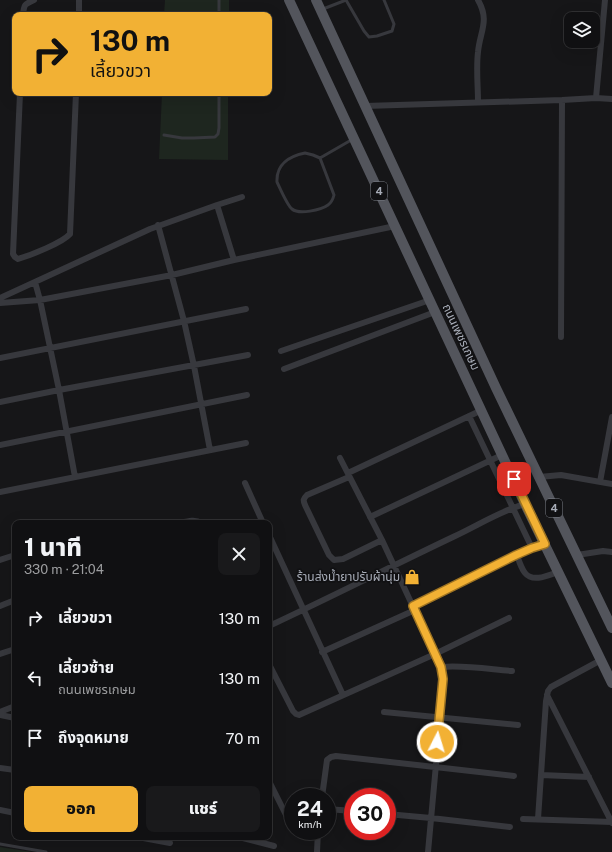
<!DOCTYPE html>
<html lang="th">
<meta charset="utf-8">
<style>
body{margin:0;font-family:"Public Sans","Noto Sans Thai",sans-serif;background:#19191b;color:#f1f3f6;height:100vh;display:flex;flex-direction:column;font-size:15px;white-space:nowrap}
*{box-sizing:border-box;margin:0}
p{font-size:13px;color:#9c9d9f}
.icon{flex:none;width:22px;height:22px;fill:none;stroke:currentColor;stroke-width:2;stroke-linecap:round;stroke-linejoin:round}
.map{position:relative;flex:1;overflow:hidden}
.sheet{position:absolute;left:12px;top:520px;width:260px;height:320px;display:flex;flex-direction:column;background:#101012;border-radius:8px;box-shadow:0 4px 16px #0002,0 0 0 1px #303032}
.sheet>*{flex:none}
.hud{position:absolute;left:12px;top:12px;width:260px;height:84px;border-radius:8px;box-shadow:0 4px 16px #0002,0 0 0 1px #303032;background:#f2b134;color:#111;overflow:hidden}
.fabs{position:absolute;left:564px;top:12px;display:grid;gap:8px}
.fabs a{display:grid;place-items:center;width:36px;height:36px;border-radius:8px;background:#101012;box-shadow:0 4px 16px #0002,0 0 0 1px #303032;font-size:20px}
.speed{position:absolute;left:284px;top:788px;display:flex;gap:8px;font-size:20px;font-weight:700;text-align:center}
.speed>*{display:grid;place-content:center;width:52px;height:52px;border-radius:50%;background:#101012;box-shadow:0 4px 16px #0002,0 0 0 1px #303032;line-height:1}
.speed small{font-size:10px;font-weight:400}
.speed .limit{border:6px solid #d22;background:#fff;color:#111}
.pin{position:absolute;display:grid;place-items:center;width:34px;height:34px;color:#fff;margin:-17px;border-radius:8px;box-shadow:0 2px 6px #0006}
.me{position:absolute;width:44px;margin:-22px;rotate:5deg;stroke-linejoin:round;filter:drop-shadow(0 0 3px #0008)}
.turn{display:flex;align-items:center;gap:14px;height:84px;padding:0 12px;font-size:18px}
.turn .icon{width:52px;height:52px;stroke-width:2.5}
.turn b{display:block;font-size:28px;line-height:34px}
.round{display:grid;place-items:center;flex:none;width:42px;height:42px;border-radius:8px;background:#19191b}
.summary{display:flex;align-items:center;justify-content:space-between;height:68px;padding:0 12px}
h1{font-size:24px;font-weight:800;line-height:30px}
.button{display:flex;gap:8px;margin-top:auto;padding:8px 12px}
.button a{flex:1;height:46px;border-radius:8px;background:#f2b134;color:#111;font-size:16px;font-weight:800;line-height:46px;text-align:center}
.button a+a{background:#19191b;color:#f1f3f6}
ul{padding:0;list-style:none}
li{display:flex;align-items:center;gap:12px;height:60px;padding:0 12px}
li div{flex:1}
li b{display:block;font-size:15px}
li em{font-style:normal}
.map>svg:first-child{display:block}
.green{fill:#1e261f}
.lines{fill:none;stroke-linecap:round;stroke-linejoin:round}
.service{stroke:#37383d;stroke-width:3}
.minor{stroke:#37383d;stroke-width:6}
.primary{stroke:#53555c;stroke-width:10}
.route-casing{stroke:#9d7322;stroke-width:10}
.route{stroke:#f2b134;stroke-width:7}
.labels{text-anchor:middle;stroke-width:3.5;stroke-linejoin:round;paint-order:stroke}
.shield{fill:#111113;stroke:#7b7e86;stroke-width:1}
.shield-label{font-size:11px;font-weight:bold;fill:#a8adb8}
.street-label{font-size:12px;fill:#a8adb8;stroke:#111113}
.poi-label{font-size:12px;fill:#a8adb8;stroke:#111113;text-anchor:end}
</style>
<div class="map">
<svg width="612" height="852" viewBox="0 0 612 852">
<rect width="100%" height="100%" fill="#161618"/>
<path class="green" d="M165 0H229V15H164Z
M162 93H228V160L159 159Z
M0 847 32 852H0Z"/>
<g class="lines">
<path class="service" d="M219 0V15
M346 0 364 31 369 37 377 36 392 31 394 24 384 0
M323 9 346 0
M164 135 182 138H194L215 137 218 134 219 128V93
M305 153 313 155 320 158 334 195C333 199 331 203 328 205 321 210 299 215 292 209 287 205 280 188 277 182 276 164 290 156 305 153Z
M320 158 353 139
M0 844 46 852"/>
<path class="minor" d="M23 15C24 4 25 4 34 0
M79 15V0
M20 93 13 254 15 257 18 259C31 255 62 243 70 234L76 93
M596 98 605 0
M478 102C478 86 476 68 478 52 480 31 490 21 478 0
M365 106 562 100 596 98 612 99
M217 205 234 260
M158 225 184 321 194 366 210 450
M35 282 40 300 59 390 75 477
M0 298 150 229 217 205 242 197
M0 303 40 300 172 275 234 260 395 226
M561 337 562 100
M281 351 430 300
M0 358 246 309
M284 369 435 312
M0 402 59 390 248 355
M469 416 532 548
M0 445 247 395
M340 458 382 540 435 654 509 618
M348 473 482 410
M349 477 307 495C303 499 303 500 305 505L329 555 334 560 343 559 382 540
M539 477 561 475 612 484
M600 482 612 417
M245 483 263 523
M0 492 246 443
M370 517 502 455
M180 523C188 521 195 519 202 523
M269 535 343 695
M517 555C519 561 521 568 525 573 533 583 549 575 558 572
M577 555 603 551 612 552
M0 560 15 555
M0 606 15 600
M413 606 517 555 532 548 545 544
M269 626C331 597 392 566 453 537 477 526 500 511 525 504
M322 652 415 610
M0 654 15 649
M269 664 293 711 296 714 299 715 435 654 441 667
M547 695 612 823
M0 712 15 706
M384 712 518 725
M0 715 15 718
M0 768 15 770
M541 775 589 777
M269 781 287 817
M322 797 327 760 331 757 336 756 435 767 514 776
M327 809 353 811
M0 810 15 813
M387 814 431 818 510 827
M523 819 612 822
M538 819 546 701 548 691 551 687 601 660
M138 837 170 843
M239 837 274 846
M317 852 318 831
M428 852 443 688V679L441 667C465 665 488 669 512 671"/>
<path class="primary" d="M289 0 525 504 612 683
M316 0 496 388 612 628"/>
</g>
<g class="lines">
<defs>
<path id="route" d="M437 742 443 679 441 667 413 606 516 555 532 548 545 544 514 479"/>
</defs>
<use href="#route" class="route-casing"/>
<use href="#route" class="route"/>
</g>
<defs>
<symbol id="shop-bare" viewBox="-9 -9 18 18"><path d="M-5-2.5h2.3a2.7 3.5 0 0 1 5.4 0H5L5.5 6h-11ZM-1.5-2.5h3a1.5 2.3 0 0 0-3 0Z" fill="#f2b134" stroke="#111113" stroke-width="2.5" paint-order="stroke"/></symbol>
</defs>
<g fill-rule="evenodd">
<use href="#shop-bare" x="401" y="566" width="22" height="22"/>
</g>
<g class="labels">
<g class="shield">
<rect x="371" y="182" width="16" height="18" rx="3"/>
<rect x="546" y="499" width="16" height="18" rx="3"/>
</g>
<g class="shield-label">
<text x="379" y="195">4</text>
<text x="554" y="512">4</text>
</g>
<g class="street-label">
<text transform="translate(461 337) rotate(65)" y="4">ถนนเพชรเกษม</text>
</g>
<g class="poi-label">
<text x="400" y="581">ร้านส่งน้ำยาปรับผ้านุ่ม</text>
</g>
</g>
</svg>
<div class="fabs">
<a><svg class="icon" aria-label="layers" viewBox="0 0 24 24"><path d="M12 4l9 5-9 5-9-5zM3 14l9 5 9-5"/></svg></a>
</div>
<div class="speed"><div>24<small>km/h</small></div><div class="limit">30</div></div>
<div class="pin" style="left:514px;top:479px;background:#d93025"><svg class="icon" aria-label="arrive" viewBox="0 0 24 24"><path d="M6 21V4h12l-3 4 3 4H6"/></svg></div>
<svg class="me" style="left:437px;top:742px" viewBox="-20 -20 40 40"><circle r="17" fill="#f2b134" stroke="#fff" stroke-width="3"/><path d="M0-11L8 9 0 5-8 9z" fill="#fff"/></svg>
<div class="hud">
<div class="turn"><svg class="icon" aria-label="right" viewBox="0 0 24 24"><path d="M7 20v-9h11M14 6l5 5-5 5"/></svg><div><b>130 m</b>เลี้ยวขวา</div></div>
</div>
<section class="sheet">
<div class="summary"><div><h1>1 นาที</h1><p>330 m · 21:04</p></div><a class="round"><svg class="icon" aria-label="close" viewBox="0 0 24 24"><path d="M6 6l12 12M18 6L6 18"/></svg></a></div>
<ul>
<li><svg class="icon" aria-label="right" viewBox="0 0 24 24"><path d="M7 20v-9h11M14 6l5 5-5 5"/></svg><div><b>เลี้ยวขวา</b></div><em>130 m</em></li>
<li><svg class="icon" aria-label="left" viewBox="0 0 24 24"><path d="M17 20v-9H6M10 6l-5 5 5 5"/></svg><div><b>เลี้ยวซ้าย</b><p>ถนนเพชรเกษม</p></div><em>130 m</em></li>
<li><svg class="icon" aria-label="arrive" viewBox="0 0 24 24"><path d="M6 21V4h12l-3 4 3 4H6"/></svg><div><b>ถึงจุดหมาย</b></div><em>70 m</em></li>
</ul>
<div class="button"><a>ออก</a><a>แชร์</a></div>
</section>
</div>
